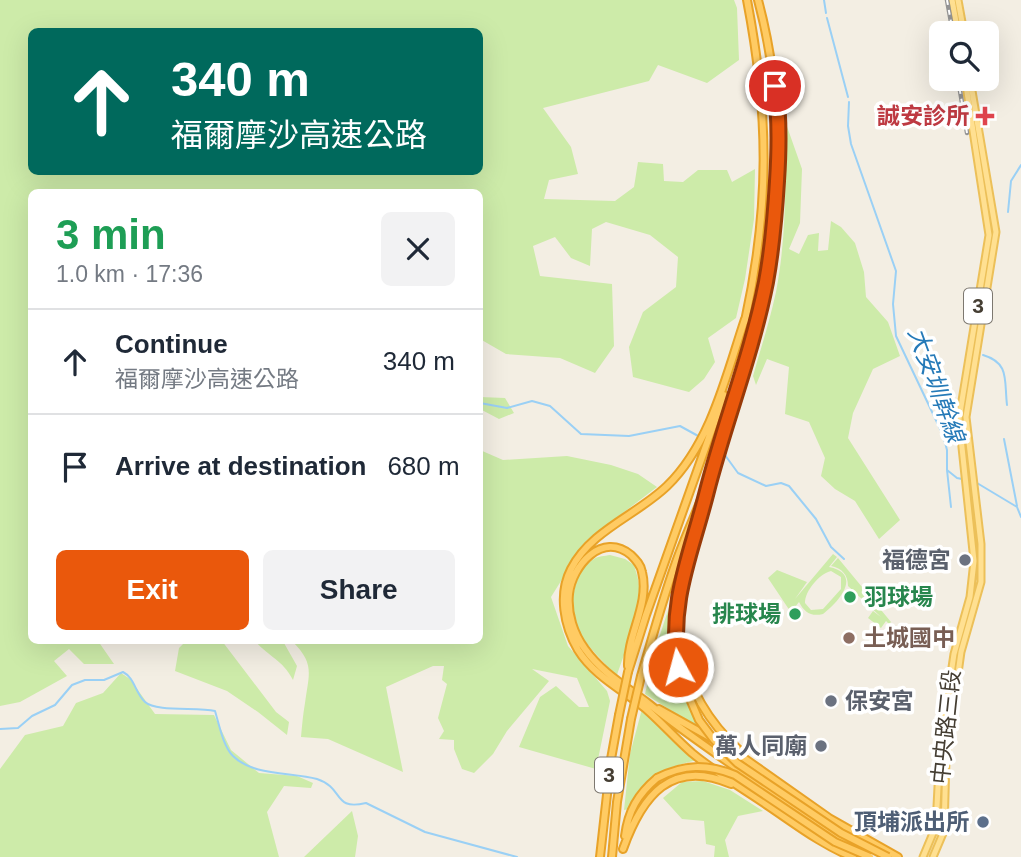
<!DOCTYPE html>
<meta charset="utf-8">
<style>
body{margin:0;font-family:Arial,"Noto Sans TC",sans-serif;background:#f2f2f3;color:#1f2937;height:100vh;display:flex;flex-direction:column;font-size:26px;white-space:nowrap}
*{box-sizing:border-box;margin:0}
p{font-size:23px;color:#747a83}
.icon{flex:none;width:38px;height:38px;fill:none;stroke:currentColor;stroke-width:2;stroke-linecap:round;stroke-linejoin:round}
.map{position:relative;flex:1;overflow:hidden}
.panel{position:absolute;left:28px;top:189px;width:455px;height:455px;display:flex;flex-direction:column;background:#fff;border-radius:10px;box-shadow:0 7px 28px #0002}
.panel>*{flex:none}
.hud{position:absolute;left:28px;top:28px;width:455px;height:147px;border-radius:10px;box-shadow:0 7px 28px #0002;background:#00695c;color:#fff;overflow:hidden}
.controls{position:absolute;left:929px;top:21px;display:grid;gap:14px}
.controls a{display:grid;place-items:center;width:70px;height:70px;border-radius:10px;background:#fff;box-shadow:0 7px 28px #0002;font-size:35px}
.pin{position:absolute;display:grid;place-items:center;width:60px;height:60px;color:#fff;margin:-30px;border:4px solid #fff;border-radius:50%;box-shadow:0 2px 7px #0007}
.me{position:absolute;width:77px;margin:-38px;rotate:353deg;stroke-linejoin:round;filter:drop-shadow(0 0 5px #0008)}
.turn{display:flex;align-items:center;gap:24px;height:147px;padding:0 28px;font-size:32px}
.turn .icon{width:91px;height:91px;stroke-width:2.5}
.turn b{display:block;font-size:49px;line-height:60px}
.round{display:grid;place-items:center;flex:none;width:74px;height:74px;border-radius:10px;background:#f2f2f3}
.head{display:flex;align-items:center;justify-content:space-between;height:119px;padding:0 28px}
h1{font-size:42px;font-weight:800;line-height:52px;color:#1e9e55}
.cta{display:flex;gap:14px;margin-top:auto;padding:14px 28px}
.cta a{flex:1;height:80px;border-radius:10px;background:#ea580c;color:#fff;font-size:28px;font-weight:800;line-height:80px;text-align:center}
.cta a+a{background:#f2f2f3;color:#1f2937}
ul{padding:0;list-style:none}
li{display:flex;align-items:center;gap:21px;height:105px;padding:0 28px;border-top:2px solid #e0e1e3}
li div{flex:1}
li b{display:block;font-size:26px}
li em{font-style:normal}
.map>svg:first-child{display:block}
.green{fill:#cdeba9;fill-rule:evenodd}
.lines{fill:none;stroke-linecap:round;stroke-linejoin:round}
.stream{stroke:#9ad0f5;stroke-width:2}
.major-casing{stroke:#ecc059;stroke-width:9}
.highway-casing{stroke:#e8a228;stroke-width:10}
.major{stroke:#ffe091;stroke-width:5}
.highway{stroke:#ffcb63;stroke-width:6}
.rail-casing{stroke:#949494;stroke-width:4.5}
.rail{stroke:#fff;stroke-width:2;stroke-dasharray:5;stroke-linecap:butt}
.highway-bridge-casing{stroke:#e8a228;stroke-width:10;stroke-linecap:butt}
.highway-bridge{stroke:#ffcb63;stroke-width:6}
.route-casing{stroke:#983908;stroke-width:18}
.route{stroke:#ea580c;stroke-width:12}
.health-dot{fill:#e0444e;stroke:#fff;stroke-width:2.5}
.worship-dot{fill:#6b7280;stroke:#fff;stroke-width:2.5}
.leisure-dot{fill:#2e9e5b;stroke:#fff;stroke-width:2.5}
.education-dot{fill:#8d6e63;stroke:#fff;stroke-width:2.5}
.service-dot{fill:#5c6f8a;stroke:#fff;stroke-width:2.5}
.labels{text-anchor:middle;stroke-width:7;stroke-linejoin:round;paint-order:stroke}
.shield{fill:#fff;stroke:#7d7870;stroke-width:2}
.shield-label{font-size:21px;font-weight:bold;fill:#453e33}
.health-label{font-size:23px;font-weight:bold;fill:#be3a42;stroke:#fff;text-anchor:end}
.worship-label{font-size:23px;font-weight:bold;fill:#5b616d;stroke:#fff;text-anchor:end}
.leisure-label{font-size:23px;font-weight:bold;fill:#27864d;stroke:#fff;text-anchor:start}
.education-label{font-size:23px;font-weight:bold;fill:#785e54;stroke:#fff;text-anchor:start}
.street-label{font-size:23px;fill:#453e33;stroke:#fff}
.service-label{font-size:23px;font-weight:bold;fill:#4e5e75;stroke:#fff;text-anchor:end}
.water-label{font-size:24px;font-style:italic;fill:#257ab8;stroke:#fff}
</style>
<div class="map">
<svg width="1021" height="857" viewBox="0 0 1021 857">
<rect width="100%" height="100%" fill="#f3eee3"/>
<path class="green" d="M0 0H734L737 8 739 60 707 83 658 65 649 81 543 108 571 147 578 174 549 180 544 199 615 201 634 187 638 162 663 164 664 181 683 182 698 170H727L732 182 755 169 754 219 745 279 736 318 708 338 715 362 704 379 689 392 633 377 629 347 643 312 676 287 678 257 650 235 606 222 592 229 590 266 571 258 555 237 533 246 540 276 612 284 614 346 595 373 560 358 506 354 480 339V192H32V640L98 641 114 664H84L69 649 54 661 67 676 20 702 0 706ZM32 32H480V172H32Z
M784 118 802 169 800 223 789 249 799 254 808 235 819 233 818 251 828 250 831 221 841 227 855 243 864 272 866 297 888 322 900 356 873 369 853 413 848 438 900 520 879 539 855 501 835 489 821 476 825 458 809 422 785 414 789 367 767 359 756 385 753 376C761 348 770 320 776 292 787 235 786 175 784 118Z
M480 397 505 398 514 413 499 419 480 409Z
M480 450 503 460 567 456 611 465 638 474 657 487 586 541 551 597 568 646 607 691 610 701 596 769 519 747 540 697 556 686 579 707H589L577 678 532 669 549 681 507 731 493 754 474 773 462 769 454 749V740L439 739 444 731 438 718 447 684 442 680 444 666H433L386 687 403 772 328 739 301 737C302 726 303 714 305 703 309 673 315 664 292 641L480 640Z
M833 554 837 557 829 567C863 574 839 602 823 614 811 617 804 612 799 602L795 607 800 611 794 621 789 617 795 608 791 611 788 608 768 578 777 570 807 582 795 599ZM831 571 841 577V589L823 609 811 610 805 603C805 591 819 574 831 571Z
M610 555 625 559 634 565C636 572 639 580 639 587 641 610 625 652 617 675 607 667 582 640 577 629 568 607 573 571 594 559 598 556 605 556 610 555Z
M838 558 891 622 889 624 886 621 881 628 868 618 873 611 881 617 848 586C848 575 842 568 831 566Z
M679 577C676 597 670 616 671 636 672 668 687 701 700 729L645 694 655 650Z
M186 641H222L276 712 289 722 287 735 258 712 227 691 175 671 179 648Z
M255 641H286L284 643 297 666 293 680C282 659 270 658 255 641Z
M121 673 130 679 155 714 214 715 231 750 259 773 297 776 313 783 311 788 284 786 267 812 279 857H0V769L25 735 63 726 76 703 103 693Z
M642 709 697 760C663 768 646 776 629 809L624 810 630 754Z
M703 781 730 790 763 811 738 816 725 840 729 857H714L715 846 706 844 704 821 682 819 663 798 682 782Z
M352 811 358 836 355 857H304Z"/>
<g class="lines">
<path class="stream" d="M824 0 826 13
M827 18 848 97
M849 102 848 126 851 144 896 271 893 304 896 336 943 435 947 450V470L957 478 962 479
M1008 212 1011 181 1021 165
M983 355C1010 363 1004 380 1007 405
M480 403 507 408 532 401 550 406 581 434 629 436 680 426 700 437
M1004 439 1017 506
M722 451 738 473 766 486 781 483 789 486 816 519 831 547 844 559
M947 470 951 507
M977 483 1017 507 1021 517
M0 729 18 728 32 716 55 705 72 685 85 680H104L123 672C135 678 135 693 145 702 156 712 197 707 215 711 219 724 223 746 233 756 253 776 291 772 317 779 345 788 332 811 366 803L425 832 517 857"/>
<defs>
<path id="major" d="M952 0 958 33
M958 0 964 33
M923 857 936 826 940 748 954 654 970 597 974 561 959 419 989 235 965 79
M933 857 944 831 946 759 961 652 981 582V544L966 417 996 232 970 79"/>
<path id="highway" d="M745 319C726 376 711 443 667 486 637 515 591 530 571 569 558 594 564 626 578 650 594 676 623 690 646 709 662 723 676 739 692 753 715 772 742 788 767 805 794 823 822 845 853 857
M745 321C770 206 769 114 747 0
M679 646C688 686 708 722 739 750
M628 666C627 635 650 604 642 572 641 565 636 560 631 555 602 531 572 566 569 594 567 614 574 634 585 649 602 673 627 687 649 704 680 729 712 751 744 773 783 801 822 830 866 849
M628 672 646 615 724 395
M641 676C652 639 662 601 675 565 686 533 701 503 712 471 766 315 802 164 758 0
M681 678C667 614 687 557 706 496
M659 709 731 749 829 818 898 857
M625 836C628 811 638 794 657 778
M623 849C642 796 671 758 731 784
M600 857 611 759 619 715
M612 857 617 802 631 719"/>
</defs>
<use href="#major" class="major-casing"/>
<use href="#highway" class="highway-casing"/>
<use href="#major" class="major"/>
<use href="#highway" class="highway"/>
<defs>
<path id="rail" d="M947 0 953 33
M958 79 967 133"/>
</defs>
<use href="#rail" class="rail-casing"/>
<use href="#rail" class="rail"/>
<defs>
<path id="highway-bridge" d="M681 678 699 720 714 740 737 763 841 833 888 857
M619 715 628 672
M631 719 641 676
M657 778C684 764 707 764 735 775L835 842 870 857"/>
</defs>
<use href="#highway-bridge" class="highway-bridge-casing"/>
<use href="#highway-bridge" class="highway-bridge"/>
</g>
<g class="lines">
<defs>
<path id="route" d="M678 667C669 599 691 555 707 491 725 421 752 353 766 282 772 249 775 215 777 181 779 150 780 117 775 86"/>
</defs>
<use href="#route" class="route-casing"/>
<use href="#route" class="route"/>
</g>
<path class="health-dot" d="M981.5 105.5h7v7h7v7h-7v7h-7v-7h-7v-7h7z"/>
<g class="worship-dot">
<circle cx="965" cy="560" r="7"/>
<circle cx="831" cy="701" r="7"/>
<circle cx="821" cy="746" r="7"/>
</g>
<g class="leisure-dot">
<circle cx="850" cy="597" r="7"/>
<circle cx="795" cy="614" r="7"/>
</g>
<circle class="education-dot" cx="849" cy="638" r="7"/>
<circle class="service-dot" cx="983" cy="822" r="7"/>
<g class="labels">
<g class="shield">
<rect x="964" y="288.5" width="28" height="35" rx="5"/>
<rect x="595" y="757.5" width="28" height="35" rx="5"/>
</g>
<g class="shield-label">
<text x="978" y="313">3</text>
<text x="609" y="782">3</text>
</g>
<g class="health-label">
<text x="969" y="124">誠安診所</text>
</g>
<g class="worship-label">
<text x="951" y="568">福德宮</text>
<text x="845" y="709" text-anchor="start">保安宮</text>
<text x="807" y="754">萬人同廟</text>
</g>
<g class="leisure-label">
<text x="864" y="605">羽球場</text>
<text x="781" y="622" text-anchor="end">排球場</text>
</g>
<g class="education-label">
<text x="863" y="646">土城國中</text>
</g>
<g class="street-label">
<text transform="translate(946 727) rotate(-84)" y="8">中央路三段</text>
</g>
<g class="service-label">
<text x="969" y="830">頂埔派出所</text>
</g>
<g class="water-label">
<text transform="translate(936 385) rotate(70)" y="8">大安圳幹線</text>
</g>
</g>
</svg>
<div class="controls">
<a><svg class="icon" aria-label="search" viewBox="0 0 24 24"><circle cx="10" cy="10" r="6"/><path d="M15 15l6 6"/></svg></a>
</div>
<div class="pin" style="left:775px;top:86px;background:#d93025"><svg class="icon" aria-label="arrive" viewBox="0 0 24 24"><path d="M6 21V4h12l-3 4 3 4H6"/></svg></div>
<svg class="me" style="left:678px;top:667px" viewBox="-20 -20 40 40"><circle r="17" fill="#ea580c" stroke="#fff" stroke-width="3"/><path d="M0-11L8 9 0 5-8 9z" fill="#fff"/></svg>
<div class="hud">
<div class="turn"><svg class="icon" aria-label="ahead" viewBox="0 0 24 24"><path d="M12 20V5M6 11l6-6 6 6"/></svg><div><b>340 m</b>福爾摩沙高速公路</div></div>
</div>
<section class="panel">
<div class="head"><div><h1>3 min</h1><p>1.0 km · 17:36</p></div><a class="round"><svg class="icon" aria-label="close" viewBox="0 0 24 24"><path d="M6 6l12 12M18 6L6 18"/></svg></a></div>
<ul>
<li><svg class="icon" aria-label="ahead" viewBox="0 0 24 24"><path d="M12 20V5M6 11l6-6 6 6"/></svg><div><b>Continue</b><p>福爾摩沙高速公路</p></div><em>340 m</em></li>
<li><svg class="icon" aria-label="arrive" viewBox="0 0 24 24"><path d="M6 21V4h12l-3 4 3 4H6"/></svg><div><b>Arrive at destination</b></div><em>680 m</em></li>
</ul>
<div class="cta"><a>Exit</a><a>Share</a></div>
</section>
</div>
